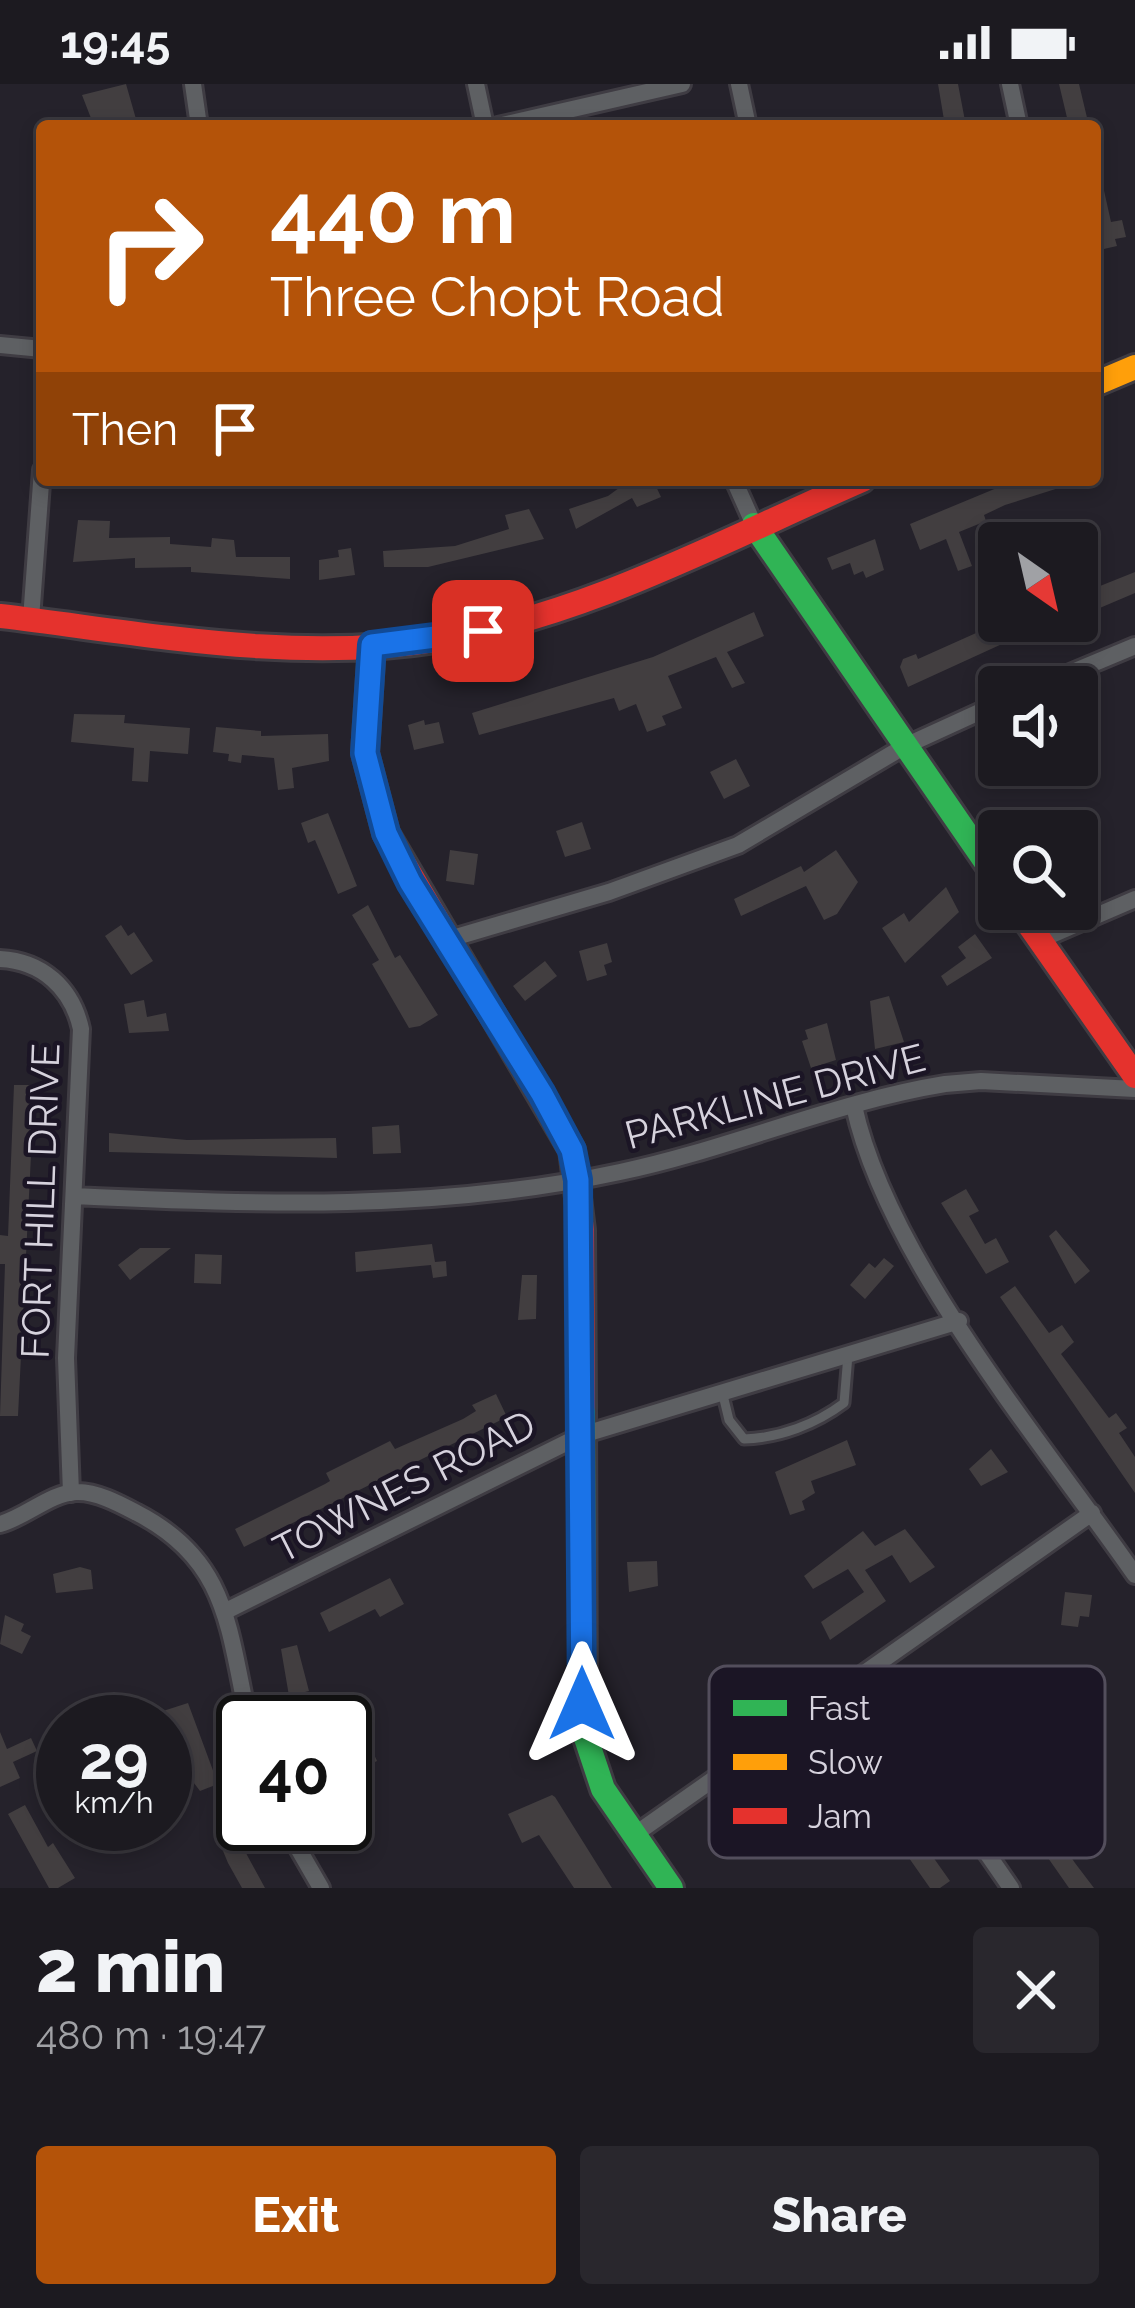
<!DOCTYPE html>
<meta charset="utf-8">
<style>
body{margin:0;font-family:Raleway,sans-serif;background:#29272d;color:#f1f3f6;height:100vh;display:flex;flex-direction:column;font-size:45px;white-space:nowrap}
*{box-sizing:border-box;margin:0}
p{font-size:39px;color:#a0a1a5}
.icon{flex:none;width:66px;height:66px;fill:none;stroke:currentColor;stroke-width:2;stroke-linecap:round;stroke-linejoin:round}
.map{position:relative;height:1804px;overflow:hidden}
.details{display:flex;flex-direction:column;background:#1c1a20;flex:1}
.details>*{flex:none}
.banner{position:absolute;left:36px;top:36px;width:1065px;height:366px;border-radius:12px;box-shadow:0 6px 18px #0003,0 0 0 3px #3a383e;background:#b45309;color:#fff;overflow:hidden}
.needle{width:78px;rotate:146deg}
.tools{position:absolute;left:978px;top:438px;display:grid;gap:24px}
.tools a{display:grid;place-items:center;width:120px;height:120px;border-radius:12px;background:#1c1a20;box-shadow:0 6px 18px #0003,0 0 0 3px #3a383e;font-size:60px}
.speed{position:absolute;left:36px;top:1611px;display:flex;gap:24px;font-size:60px;font-weight:700;text-align:center}
.speed>*{display:grid;place-content:center;width:156px;height:156px;border-radius:50%;background:#1c1a20;box-shadow:0 6px 18px #0003,0 0 0 3px #3a383e;line-height:1}
.speed small{font-size:30px;font-weight:400}
.speed .limit{border:6px solid #111;border-radius:18px;background:#fff;color:#111}
.pin{position:absolute;display:grid;place-items:center;width:102px;height:102px;color:#fff;margin:-51px;border-radius:24px;box-shadow:0 6px 18px #0006}
.me{position:absolute;width:132px;margin:-66px;rotate:0deg;stroke-linejoin:round;filter:drop-shadow(0 0 9px #0008)}
.turn{display:flex;align-items:center;gap:42px;height:252px;padding:0 36px;font-size:54px}
.turn .icon{width:156px;height:156px;stroke-width:2.5}
.turn b{display:block;font-size:84px;line-height:102px}
.then{display:flex;align-items:center;height:114px;padding:0 36px;background:#0003;gap:24px;font-size:45px}
.round{display:grid;place-items:center;flex:none;width:126px;height:126px;border-radius:12px;background:#29272d}
.head{display:flex;align-items:center;justify-content:space-between;height:204px;padding:0 36px}
h1{font-size:72px;font-weight:800;line-height:90px}
.cta{display:flex;gap:24px;margin-top:auto;padding:24px 36px}
.cta a{flex:1;height:138px;border-radius:12px;background:#b45309;color:#fff;font-size:48px;font-weight:800;line-height:138px;text-align:center}
.cta a+a{background:#29272d;color:#f1f3f6}
.status{display:flex;justify-content:space-between;align-items:center;height:84px;padding:0 60px;background:#1c1a20;direction:ltr}
.status svg{height:33px;fill:currentColor}
.map>svg:first-child{display:block}
.building{fill:#423e40}
.lines{fill:none;stroke-linecap:round;stroke-linejoin:round}
.lane-casing{stroke:#3f3c43;stroke-width:15}
.street-casing{stroke:#3f3c43;stroke-width:22}
.fast-casing{stroke:#3f3c43;stroke-width:30}
.slow-casing{stroke:#3f3c43;stroke-width:30}
.jam-casing{stroke:#3f3c43;stroke-width:30}
.lane{stroke:#5e6063;stroke-width:9}
.street{stroke:#5e6063;stroke-width:16}
.fast{stroke:#30b455;stroke-width:24}
.slow{stroke:#ff9f0a;stroke-width:24}
.jam{stroke:#e5322d;stroke-width:24}
.route-casing{stroke:#114b97;stroke-width:30}
.route{stroke:#1a73e8;stroke-width:21}
.labels{text-anchor:middle;stroke-width:9;stroke-linejoin:round;paint-order:stroke}
.street-label{font-size:39px;fill:#d6d2dd;stroke:#1b1525}
.key{fill:#1b1525;stroke:#534e5c;stroke-width:3}
.key-label{font-size:33px;fill:#d6d2dd}
</style>
<div class="status"><b>19:45</b><svg viewBox="0 0 49 12"><path d="M0 12V9h3v3zM5 12V6h3v6zM10 12V3h3v9zM15 12V0h3v12zM26 1h20v11H26zM47 4h2v5h-2z"/></svg></div>
<div class="map">
<svg width="1135" height="1804" viewBox="0 0 1135 1804">
<rect width="100%" height="100%" fill="#25222b"/>
<path class="building" d="M126 0 138 42H94L82 11Z
M938 0H958L966 42H945Z
M1059 0H1079L1089 42H1069Z
M1095 93H1101L1111 138 1122 136 1126 153 1115 155 1117 162 1095 167Z
M630 396H653L661 413 637 423 632 414 576 445 569 425 608 412Z
M1016 396 1081 397 1005 421 984 431 986 437 959 448 972 482 958 487 946 455 920 466 910 440Z
M529 425 544 455 428 483H384L383 467 455 462 509 445 505 431Z
M78 436 110 437 109 454 170 453V460L211 463 212 454 234 456 236 473H290V495L191 488V483L135 484V474L73 478Z
M875 455 884 486 866 494 863 487 854 491 850 479 832 486 827 474Z
M351 464 355 491 319 496V476L339 473 338 466Z
M1135 488V509L1088 529 1080 510Z
M754 528 764 552 727 568 745 599 732 604 716 573 668 592 682 624 662 632 666 641 647 648 636 620 619 627 614 614 479 651 472 629 653 573Z
M994 541 1002 560 908 603 900 583 903 575 916 570 918 575Z
M74 630 125 631 124 639 190 644 188 670 150 667 148 698 132 697 134 664 71 658Z
M424 636 425 641 439 638 444 659 414 666 408 641Z
M216 643 261 647V652L328 650 329 677 292 684 294 704 278 706 274 674 242 671 241 679 228 677 229 670 213 668Z
M736 675 750 702 724 715 710 688Z
M328 729 357 802 338 810 315 756 308 759 301 739Z
M582 738 591 765 565 773 556 747Z
M450 766 478 770 474 801 446 797Z
M836 766 858 798 837 830 824 836 806 802 741 832 734 815 801 782 804 788Z
M946 803 959 828 905 879 882 844 904 829 909 838Z
M368 821 395 874 400 871 438 931 420 942 409 944 372 880 379 876 352 831Z
M121 841 128 852 134 848 153 877 131 891 105 852Z
M975 850 992 874 947 902 941 892 966 874 958 863Z
M607 859 612 878 604 881 607 891 587 897 579 867Z
M545 877 557 892 525 917 513 902Z
M889 912 904 958 875 965 870 917Z
M144 916 147 933 166 929 169 947 129 949 124 920Z
M827 939 836 976 811 984 802 957 808 955 805 946Z
M14 1001H33V1031L18 1332H0L5 1180H0V1151L8 1152Z
M399 1041 401 1069 373 1070 372 1043Z
M109 1049 187 1056 336 1054 337 1074 109 1068Z
M966 1105 979 1127 969 1132 985 1160 996 1154 1009 1178 986 1190 941 1119Z
M1056 1146 1090 1187 1075 1200 1049 1152Z
M432 1160 435 1178 446 1177 447 1192 433 1194 431 1181 356 1188 355 1168Z
M140 1164H171L130 1196 118 1181Z
M195 1170 222 1171 221 1200 194 1199Z
M884 1174 894 1182 865 1215 850 1201 869 1179 875 1184Z
M522 1191H537L536 1235 518 1236Z
M1015 1202 1049 1249 1062 1241 1074 1258 1061 1270 1109 1334 1116 1329 1127 1344 1119 1349 1135 1373V1409L1000 1213Z
M496 1310 507 1333 244 1463 235 1445 325 1400 330 1397 326 1389 390 1357 395 1365 463 1335 476 1327 472 1321Z
M847 1356 856 1381 811 1397 815 1409 802 1417 805 1426 790 1431 775 1388Z
M991 1365 1008 1388 981 1402 969 1385Z
M905 1445 935 1483 910 1499 892 1471 865 1486 886 1517 830 1556 821 1538 864 1508 848 1485 813 1505 804 1492 863 1447 875 1462Z
M657 1477 658 1502 629 1508 627 1478Z
M80 1483 91 1486 93 1505 56 1509 53 1490Z
M390 1494 404 1520 380 1533 375 1525 329 1548 320 1529Z
M1065 1508 1092 1511 1089 1533 1080 1532 1078 1543 1061 1541Z
M5 1531 24 1540 21 1547 31 1552 22 1570 0 1560Z
M297 1561 309 1607 289 1612 281 1565Z
M188 1619 218 1700 200 1707 182 1683 194 1679 184 1651 178 1653 174 1641 165 1644V1638L138 1635Z
M363 1646 377 1677 356 1687 345 1653Z
M0 1648 7 1665 31 1654 37 1667 13 1678 20 1694 0 1703Z
M999 1667 1075 1779 1094 1804H1069L1039 1761 982 1678Z
M552 1711 555 1713 612 1804H574L539 1751 522 1759 508 1730Z
M25 1721 48 1763 53 1759 75 1794 58 1804H49L8 1730Z
M904 1732 950 1797 940 1804H930L888 1744Z
M232 1737 247 1771 265 1804H242L228 1779 214 1745Z"/>
<g class="lines">
<defs>
<path id="lane" d="M722 1307 729 1336 744 1355C780 1354 816 1340 844 1319L848 1271"/>
<path id="street" d="M193 0 199 42
M476 0 485 42
M739 0 748 42
M1010 0 1019 42
M498 42 682 0
M0 261 42 265
M734 396 754 441
M31 535 42 386
M1037 603 1135 562
M446 856 609 808 738 761 905 662 999 619
M1040 856 1135 815
M0 875C42 877 72 904 81 945L66 1274 71 1409
M854 1022C887 1175 1044 1360 1135 1491
M74 1112C257 1121 439 1127 620 1088 730 1065 834 1018 945 1000L981 997 1135 1005
M0 1440C26 1433 50 1409 76 1408 96 1407 120 1420 137 1429 230 1477 228 1547 249 1638
M226 1527 582 1351 959 1237
M863 1590 1011 1804
M284 1740 321 1804
M634 1751 1092 1429"/>
<path id="fast" d="M754 441 999 797
M583 1322 584 1648 603 1705 671 1804"/>
<path id="slow" d="M1095 300 1135 283"/>
<path id="jam" d="M0 532C143 549 292 579 436 556 586 532 724 456 862 396
M372 561 365 669 386 749 572 1066 582 1146 583 1322
M1018 825 1135 992"/>
</defs>
<use href="#lane" class="lane-casing"/>
<use href="#street" class="street-casing"/>
<use href="#fast" class="fast-casing"/>
<use href="#slow" class="slow-casing"/>
<use href="#jam" class="jam-casing"/>
<use href="#lane" class="lane"/>
<use href="#street" class="street"/>
<use href="#fast" class="fast"/>
<use href="#slow" class="slow"/>
<use href="#jam" class="jam"/>
</g>
<g class="lines">
<defs>
<path id="route" d="M483 547 372 561 365 669 386 749 410 798 542 1010 572 1066 578 1096 582 1620"/>
</defs>
<use href="#route" class="route-casing"/>
<use href="#route" class="route"/>
</g>
<g class="labels">
<g class="street-label">
<text transform="translate(775 1012) rotate(-15)" y="14">PARKLINE DRIVE</text>
<text transform="translate(40 1117) rotate(-88)" y="14">FORT HILL DRIVE</text>
<text transform="translate(404 1402) rotate(-27)" y="14">TOWNES ROAD</text>
</g>
</g>
<rect x="709" y="1582" width="396" height="192" rx="18" class="key"/>
<rect x="733" y="1616" width="54" height="16" fill="#30b455"/>
<rect x="733" y="1670" width="54" height="16" fill="#ff9f0a"/>
<rect x="733" y="1724" width="54" height="16" fill="#e5322d"/>
<g class="key-label">
<text x="808" y="1636">Fast</text>
<text x="808" y="1690">Slow</text>
<text x="808" y="1744">Jam</text>
</g>
</svg>
<div class="tools">
<a><svg class="needle" viewBox="-14 -14 28 28"><path d="M0-13l5 13h-10z" fill="#e53935"/><path d="M0 13l5-13h-10z" fill="#a0a1a5"/></svg></a>
<a><svg class="icon" aria-label="sound" viewBox="0 0 24 24"><path d="M4 9h4l5-4v14l-5-4H4zM17 9q2 3 0 6"/></svg></a>
<a><svg class="icon" aria-label="search" viewBox="0 0 24 24"><circle cx="10" cy="10" r="6"/><path d="M15 15l6 6"/></svg></a>
</div>
<div class="speed"><div>29<small>km/h</small></div><div class="limit">40</div></div>
<div class="pin" style="left:483px;top:547px;background:#d93025"><svg class="icon" aria-label="arrive" viewBox="0 0 24 24"><path d="M6 21V4h12l-3 4 3 4H6"/></svg></div>
<svg class="me" style="left:582px;top:1620px" viewBox="-20 -20 40 40"><path d="M0-17L14 15 0 8-14 15z" fill="#1a73e8" stroke="#fff" stroke-width="4"/></svg>
<div class="banner">
<div class="turn"><svg class="icon" aria-label="right" viewBox="0 0 24 24"><path d="M7 20v-9h11M14 6l5 5-5 5"/></svg><div><b>440 m</b>Three Chopt Road</div></div>
<div class="then">Then<svg class="icon" aria-label="arrive" viewBox="0 0 24 24"><path d="M6 21V4h12l-3 4 3 4H6"/></svg></div>
</div>
</div>
<section class="details">
<div class="head"><div><h1>2 min</h1><p>480 m · 19:47</p></div><a class="round"><svg class="icon" aria-label="close" viewBox="0 0 24 24"><path d="M6 6l12 12M18 6L6 18"/></svg></a></div>
<div class="cta"><a>Exit</a><a>Share</a></div>
</section>
